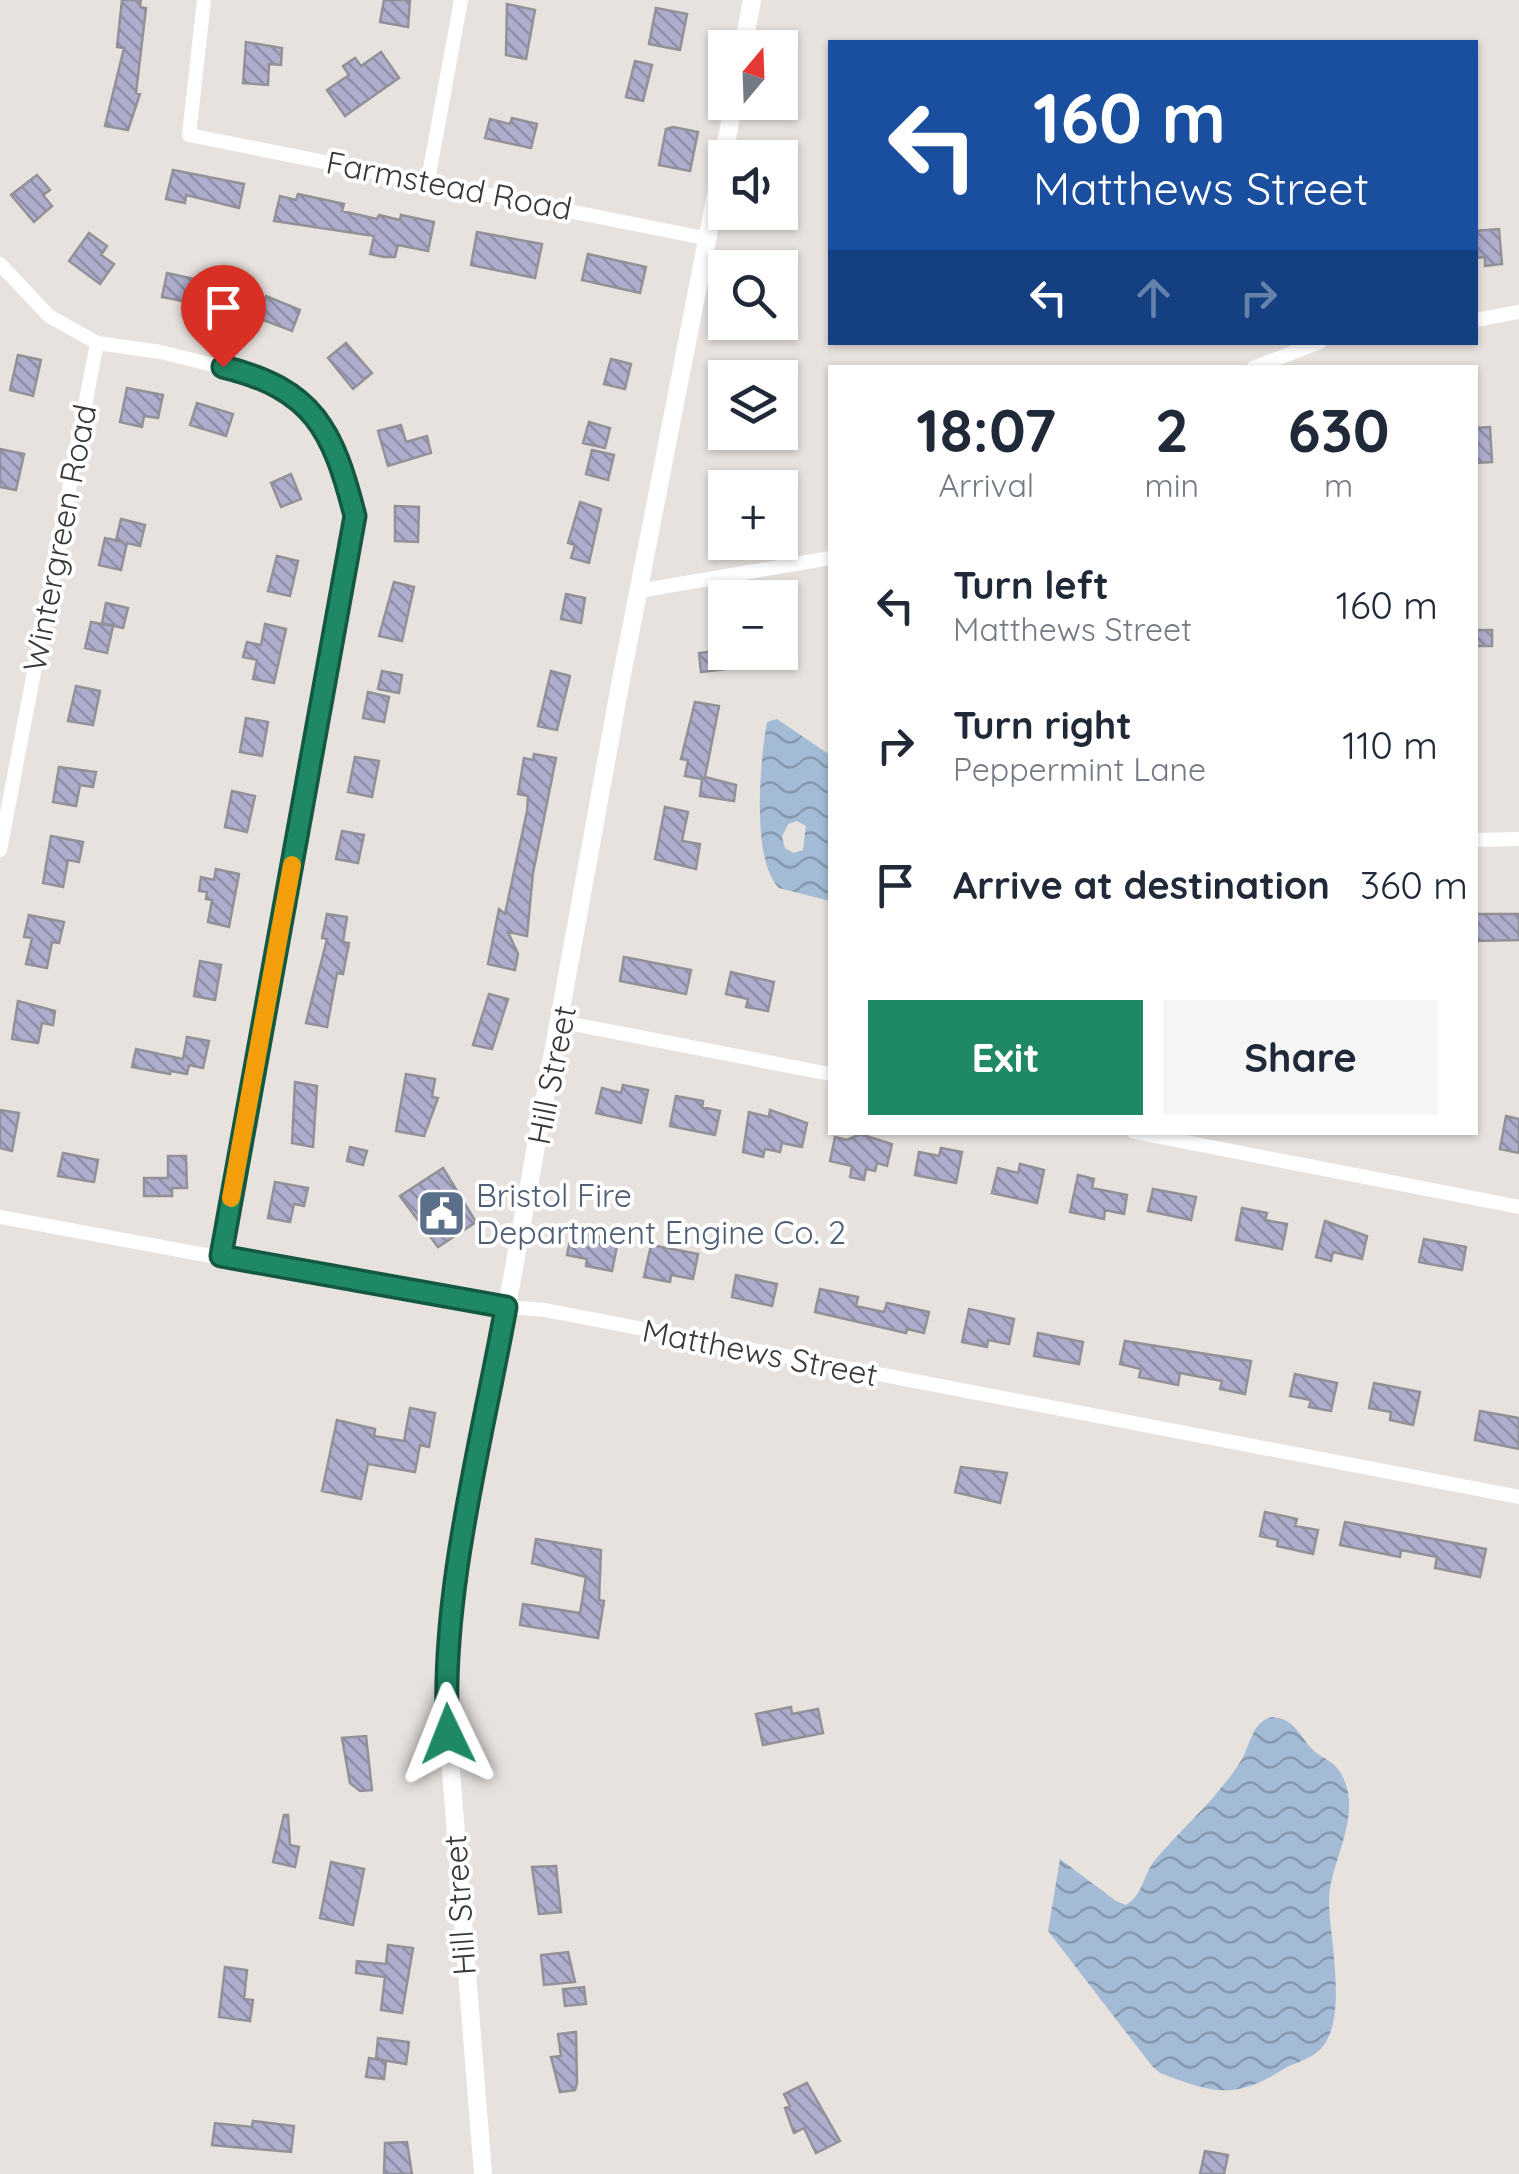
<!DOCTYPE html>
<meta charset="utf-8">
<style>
body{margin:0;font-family:Quicksand,sans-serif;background:#f6f6f7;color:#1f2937;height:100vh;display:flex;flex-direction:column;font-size:38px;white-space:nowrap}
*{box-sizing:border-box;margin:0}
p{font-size:32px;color:#747a83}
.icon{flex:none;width:55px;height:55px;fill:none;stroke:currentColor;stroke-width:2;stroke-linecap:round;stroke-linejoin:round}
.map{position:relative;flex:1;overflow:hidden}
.panel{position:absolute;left:828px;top:365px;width:650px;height:770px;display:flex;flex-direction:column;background:#fff;border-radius:0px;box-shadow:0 2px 8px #0004}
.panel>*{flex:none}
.guide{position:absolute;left:828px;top:40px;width:650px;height:305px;border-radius:0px;box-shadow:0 2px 8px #0004;background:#1a4fa0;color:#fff;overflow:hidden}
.needle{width:65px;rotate:19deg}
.controls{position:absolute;left:708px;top:30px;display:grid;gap:20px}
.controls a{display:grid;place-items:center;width:90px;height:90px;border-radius:0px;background:#fff;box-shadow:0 2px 8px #0004;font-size:50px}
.pin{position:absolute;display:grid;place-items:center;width:85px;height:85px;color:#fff;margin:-102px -42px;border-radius:50% 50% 50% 0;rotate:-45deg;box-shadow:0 0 10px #0007}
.pin .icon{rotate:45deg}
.me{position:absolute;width:110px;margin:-55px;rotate:358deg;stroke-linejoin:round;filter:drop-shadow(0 0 8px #0008)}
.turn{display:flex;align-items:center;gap:35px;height:210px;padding:0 40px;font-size:45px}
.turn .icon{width:130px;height:130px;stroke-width:2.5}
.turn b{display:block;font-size:70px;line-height:85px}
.lanes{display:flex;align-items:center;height:95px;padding:0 40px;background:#0003;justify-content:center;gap:50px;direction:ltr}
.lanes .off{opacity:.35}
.eta{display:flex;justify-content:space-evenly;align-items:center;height:170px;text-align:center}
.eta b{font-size:60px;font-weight:700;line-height:70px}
.action{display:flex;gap:20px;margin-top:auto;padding:20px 40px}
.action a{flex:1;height:115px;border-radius:0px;background:#1f8864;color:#fff;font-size:40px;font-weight:700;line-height:115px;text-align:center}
.action a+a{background:#f6f6f7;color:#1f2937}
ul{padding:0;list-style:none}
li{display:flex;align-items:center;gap:30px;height:140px;padding:0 40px}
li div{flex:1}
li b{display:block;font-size:38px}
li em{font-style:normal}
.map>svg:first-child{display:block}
.water{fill:url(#water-waves);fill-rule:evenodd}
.building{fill:url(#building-back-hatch);stroke:#929197;stroke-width:2.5}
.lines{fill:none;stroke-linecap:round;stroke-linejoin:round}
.minor{stroke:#fff;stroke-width:14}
.tertiary{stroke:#fff;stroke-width:18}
.route-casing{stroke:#145841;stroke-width:25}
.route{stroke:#1f8864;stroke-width:18}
.slow{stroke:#f59e0b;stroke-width:18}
.labels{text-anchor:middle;stroke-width:8;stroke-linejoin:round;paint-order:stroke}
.street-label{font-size:32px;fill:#3a3836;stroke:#fff}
.service-label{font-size:32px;fill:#4e5e75;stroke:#fff;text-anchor:start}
</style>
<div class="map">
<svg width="1519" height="2174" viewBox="0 0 1519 2174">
<defs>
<pattern id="water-waves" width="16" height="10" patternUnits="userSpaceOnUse" patternTransform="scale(2.5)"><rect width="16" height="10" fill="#a3bbd5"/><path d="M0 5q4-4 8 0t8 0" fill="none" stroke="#8699ae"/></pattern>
<pattern id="building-back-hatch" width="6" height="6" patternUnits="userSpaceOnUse" patternTransform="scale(2.5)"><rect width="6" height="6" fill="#aeadcd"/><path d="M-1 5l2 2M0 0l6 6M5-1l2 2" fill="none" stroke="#8f8ea7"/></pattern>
</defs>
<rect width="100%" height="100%" fill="#e7e2de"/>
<path class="water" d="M777 719 830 755V901L779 888C751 861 760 759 767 722ZM797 821 806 826 803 850 793 853 785 848 782 837 788 824Z
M1272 1717C1294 1719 1298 1733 1311 1748 1320 1758 1333 1760 1340 1772 1365 1812 1331 1859 1329 1898 1328 1933 1352 2027 1316 2053 1306 2061 1292 2063 1282 2070 1233 2101 1211 2092 1160 2073L1152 2066 1048 1931 1060 1859 1116 1901 1126 1905C1143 1895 1143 1875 1155 1860 1183 1827 1219 1797 1242 1759 1251 1743 1252 1722 1272 1717Z"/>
<path class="building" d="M122 0H141L140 7 146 8 136 93 140 94 128 130 105 126 124 48 117 47Z
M384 0H410L408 27 380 22Z
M507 4 535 10 526 59 506 55Z
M656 8 687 14 680 50 649 44Z
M246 42 282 48 281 65 269 64 268 85 243 83Z
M381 52 399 78 345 116 327 90 349 75 343 66 355 58 361 66Z
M635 61 652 65 643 101 626 97Z
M512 118 537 124 531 148 485 138 490 119 510 124Z
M673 127 698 132 690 171 659 165 666 129Z
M173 170 244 184 239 208 186 195 185 203 166 199Z
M37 175 50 190 43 195 52 206 34 222 11 195Z
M298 194 344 204 342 211 377 219 379 215 400 220 401 215 434 222 428 251 398 245 395 257H384L370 254 374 236 274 221 280 196 296 200Z
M1499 229 1502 264 1485 266V257L1475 258V231Z
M477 232 542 244 535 278 471 265Z
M89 233 107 246 101 255 114 264 100 284 69 261Z
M588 254 646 267 640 293 582 280Z
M167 273 203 281 198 304 162 297Z
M266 296 300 310 292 331 258 318Z
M346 343 372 373 353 389 328 358Z
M18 355 41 360 33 396 10 390Z
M611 359 631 364 625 389 604 384Z
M127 388 163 395 158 418 144 416 142 427 120 422Z
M197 403 233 414 226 436 190 425Z
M589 422 610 428 605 448 583 443Z
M401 425 406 442 427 436 431 453 388 466 378 431Z
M1490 427 1492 462 1475 463V428Z
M0 449 24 454 16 490 0 487Z
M592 450 614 455 608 480 586 474Z
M291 474 301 499 281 507 271 483Z
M580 502 601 509 589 563 571 558 575 545 568 543Z
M395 506 419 507 418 542 395 541Z
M121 519 145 525 140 546 127 543 121 570 99 565 105 538 124 542 116 541Z
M277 556 298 561 290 596 268 591Z
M394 582 414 587 402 641 379 636Z
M566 594 585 598 581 623 561 619Z
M106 603 128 608 123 628 102 623Z
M91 622 113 626 107 653 85 648Z
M265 624 286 629 274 683 253 679 257 660 243 657 247 642 261 645Z
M1475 630H1492V646H1475Z
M725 650 732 652 734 668 701 672 699 653Z
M382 671 402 675 399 693 378 689Z
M551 671 570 676 557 730 538 726Z
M76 686 100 691 93 725 68 721Z
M368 692 389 697 384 722 363 718Z
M695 702 719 706 705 777 736 785 734 801 700 796 702 779 685 776 688 760 681 759Z
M246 718 268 722 262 756 240 752Z
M534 754 556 758 533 873 527 936 508 932 518 954 515 970 488 964 499 909 505 914 527 811 528 796 518 794 524 758 533 760Z
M355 757 379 761 372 797 348 792Z
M59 767 96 772 93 787 80 785 76 806 53 802Z
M232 791 255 796 247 832 225 827Z
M665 807 688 812 682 841 700 844 696 869 655 859Z
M342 831 364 835 358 863 336 859Z
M51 836 83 842 79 862 68 860 63 887 43 883Z
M216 869 239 874 229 927 208 922 212 900 206 899 207 892 199 891 201 877 214 880Z
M327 914 347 917 343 942 349 943 343 974 337 973 327 1027 306 1023 327 939 322 938Z
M1475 914H1519V940L1475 941Z
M29 915 64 922 59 943 52 942 47 968 26 964 32 938 24 937Z
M624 957 691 970 686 994 620 981Z
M200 961 221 965 215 1000 194 996Z
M731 972 774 982 768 1011 746 1007 748 999 726 994Z
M489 994 508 999 492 1049 473 1045Z
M18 1001 55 1011 53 1025 42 1023 38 1043 12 1039Z
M187 1037 209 1041 203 1068 189 1065 187 1074 171 1071 170 1074 132 1067 136 1049 183 1059Z
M406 1074 435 1079 432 1097 438 1098 424 1136 396 1131Z
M295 1082 317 1086 313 1147 292 1143Z
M623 1085 648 1090 641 1123 596 1113 602 1088 621 1093Z
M676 1096 703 1101 702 1107 720 1111 715 1135 670 1126Z
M0 1110 19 1113 12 1151 0 1148Z
M770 1110 807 1123 802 1147 782 1143 780 1152 765 1149 763 1157 743 1152 749 1112 769 1117Z
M1506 1116 1519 1119V1153L1500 1149Z
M860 1134 892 1144 887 1166 877 1163 875 1171 866 1169 864 1180 850 1177 852 1166 830 1161 835 1137 847 1140Z
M350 1147 367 1151 363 1165 347 1161Z
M941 1148 962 1152 956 1183 915 1175 919 1152 939 1156Z
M63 1153 98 1160 94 1182 58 1176Z
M168 1156H186L187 1188H172V1196H144V1178H168Z
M1020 1164 1044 1170 1037 1203 992 1193 998 1168 1018 1173Z
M443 1168 476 1222 438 1247 400 1196Z
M1078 1175 1094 1179 1092 1188 1127 1195 1124 1214 1105 1210 1104 1219 1070 1212Z
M275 1182 308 1188 304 1206 294 1204 290 1222 268 1218Z
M1153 1189 1196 1197 1191 1220 1148 1211Z
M1242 1208 1267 1213 1265 1220 1287 1224 1282 1249 1236 1240Z
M1325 1221 1367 1236 1362 1259 1333 1252 1331 1261 1316 1257Z
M572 1231 618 1241 612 1271 586 1266 587 1259 567 1255Z
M1424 1239 1466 1247 1462 1270 1419 1262Z
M651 1245 698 1254 693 1279 671 1275 670 1282 644 1277Z
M736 1275 777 1284 772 1306 732 1297Z
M820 1289 858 1297 856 1306 884 1312 887 1303 929 1312 924 1333 907 1329 906 1333 815 1312Z
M969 1309 1014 1319 1009 1344 988 1340 987 1347 962 1342Z
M1038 1333 1083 1342 1079 1364 1034 1356Z
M1125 1341 1251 1361 1245 1394 1220 1389 1222 1381 1180 1373 1178 1385 1139 1377 1141 1369 1120 1364Z
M1295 1374 1337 1383 1331 1411 1309 1407 1311 1400 1290 1396Z
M1374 1383 1420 1392 1413 1425 1390 1420 1391 1412 1369 1408Z
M410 1408 435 1413 429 1447 420 1445 415 1472 368 1464 361 1499 322 1491 337 1420 375 1429 374 1436 404 1441Z
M1480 1411 1519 1418V1449L1475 1440Z
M961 1467 1007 1473 1000 1503 955 1492Z
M1265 1512 1297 1519 1295 1526 1318 1530 1313 1554 1277 1546 1278 1540 1260 1536Z
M1345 1522 1486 1549 1480 1577 1435 1568 1437 1557 1401 1550 1400 1557 1340 1545Z
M536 1539 601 1550 599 1600 604 1601 598 1638 520 1625 523 1604 580 1613 586 1577 532 1563Z
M791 1707 792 1714 818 1709 823 1733 763 1745 756 1714Z
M366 1736 372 1790 360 1791 350 1783 342 1738Z
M284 1815H288L290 1845 299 1847 295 1867 273 1862Z
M331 1862 364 1869 353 1925 320 1918Z
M556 1866 561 1912 539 1914 532 1867Z
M388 1945 413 1948 402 2013 381 2010 385 1977 356 1973 357 1961 386 1964Z
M568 1952 575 1982 544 1985 541 1955Z
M225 1967 247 1970 244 1999 253 2000 250 2021 219 2017Z
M584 1987 586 2004 565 2006 563 1989Z
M576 2032 577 2083 575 2090 560 2092 551 2057 561 2056 558 2034Z
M378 2038 409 2042 406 2064 376 2059Z
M369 2058 386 2061 384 2079 366 2077Z
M807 2083 840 2141 816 2153 804 2128 794 2133 785 2108 790 2106 784 2094Z
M253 2121 294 2126 291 2152 212 2145 215 2123 252 2127Z
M407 2142 412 2174H384L385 2143Z
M1205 2151 1228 2155 1224 2174H1200Z"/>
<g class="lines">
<path class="minor" d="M204 0 189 135 709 239
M428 180 461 0
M0 264 49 316 97 343 161 352 253 375 295 396 338 449 355 515 221 1257
M1475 320 1519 312
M1253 368 1320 342
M639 591 830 558
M1475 840 1519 839
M0 850 97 343
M562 1022 830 1074
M1134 1132 1519 1207
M0 1217 471 1304 545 1310 1519 1497"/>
<path class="tertiary" d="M743 48 752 0
M483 2174 445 1696 452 1608 620 685 734 102"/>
</g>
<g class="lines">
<defs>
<path id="route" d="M223 367C314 389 333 430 355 516L221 1256 506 1307C482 1441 439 1599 448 1734"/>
</defs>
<use href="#route" class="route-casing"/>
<use href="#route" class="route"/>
<path class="slow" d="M231 1198 292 865"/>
</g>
<defs>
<symbol id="civic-square" viewBox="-11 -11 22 22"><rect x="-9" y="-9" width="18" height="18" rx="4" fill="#5c6f8a" stroke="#fff"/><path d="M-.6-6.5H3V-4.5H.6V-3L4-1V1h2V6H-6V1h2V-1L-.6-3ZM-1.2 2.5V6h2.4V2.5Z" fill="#fff"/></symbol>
</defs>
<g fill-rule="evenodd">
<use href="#civic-square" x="414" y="1186" width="55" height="55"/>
</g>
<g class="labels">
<g class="street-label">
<text transform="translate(449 186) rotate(11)" y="11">Farmstead Road</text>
<text transform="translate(60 538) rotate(-79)" y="11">Wintergreen Road</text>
<text transform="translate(552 1075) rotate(-79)" y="11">Hill Street</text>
<text transform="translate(760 1353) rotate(11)" y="11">Matthews Street</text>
<text transform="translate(460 1905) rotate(-94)" y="11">Hill Street</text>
</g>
<g class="service-label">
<text x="476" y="1207">Bristol Fire<tspan x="476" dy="37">Department Engine Co. 2</tspan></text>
</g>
</g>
</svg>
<div class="controls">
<a><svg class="needle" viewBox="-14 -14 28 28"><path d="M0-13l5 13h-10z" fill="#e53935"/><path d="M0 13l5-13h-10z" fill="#747a83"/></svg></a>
<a><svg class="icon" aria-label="sound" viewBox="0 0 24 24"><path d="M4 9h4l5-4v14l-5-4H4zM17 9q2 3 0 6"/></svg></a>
<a><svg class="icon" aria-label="search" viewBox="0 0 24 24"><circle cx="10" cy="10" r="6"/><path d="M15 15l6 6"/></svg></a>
<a><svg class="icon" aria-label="layers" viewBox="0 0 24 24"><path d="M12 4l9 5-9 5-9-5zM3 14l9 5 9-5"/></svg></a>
<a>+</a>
<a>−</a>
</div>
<div class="pin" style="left:223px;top:367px;background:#d93025"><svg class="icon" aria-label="arrive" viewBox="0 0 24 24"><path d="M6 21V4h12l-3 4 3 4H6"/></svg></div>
<svg class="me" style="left:448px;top:1734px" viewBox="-20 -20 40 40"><path d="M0-17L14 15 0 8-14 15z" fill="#1f8864" stroke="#fff" stroke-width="4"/></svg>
<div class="guide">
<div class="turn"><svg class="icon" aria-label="left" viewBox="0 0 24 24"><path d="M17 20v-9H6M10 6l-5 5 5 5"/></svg><div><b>160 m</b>Matthews Street</div></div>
<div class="lanes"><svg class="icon" aria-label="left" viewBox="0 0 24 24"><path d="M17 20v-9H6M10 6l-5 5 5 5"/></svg><svg class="icon off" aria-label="ahead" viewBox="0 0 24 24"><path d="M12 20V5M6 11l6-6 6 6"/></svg><svg class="icon off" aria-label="right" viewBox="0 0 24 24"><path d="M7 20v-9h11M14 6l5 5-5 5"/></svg></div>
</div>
<section class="panel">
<div class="eta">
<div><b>18:07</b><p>Arrival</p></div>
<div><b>2</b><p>min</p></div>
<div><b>630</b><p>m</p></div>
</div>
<ul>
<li><svg class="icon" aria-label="left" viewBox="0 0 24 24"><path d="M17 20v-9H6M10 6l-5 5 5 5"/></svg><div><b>Turn left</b><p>Matthews Street</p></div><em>160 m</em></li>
<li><svg class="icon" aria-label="right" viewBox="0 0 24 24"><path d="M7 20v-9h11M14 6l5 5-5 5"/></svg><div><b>Turn right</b><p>Peppermint Lane</p></div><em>110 m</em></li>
<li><svg class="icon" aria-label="arrive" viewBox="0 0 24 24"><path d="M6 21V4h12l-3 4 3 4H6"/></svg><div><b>Arrive at destination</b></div><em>360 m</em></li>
</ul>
<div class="action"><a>Exit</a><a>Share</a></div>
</section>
</div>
